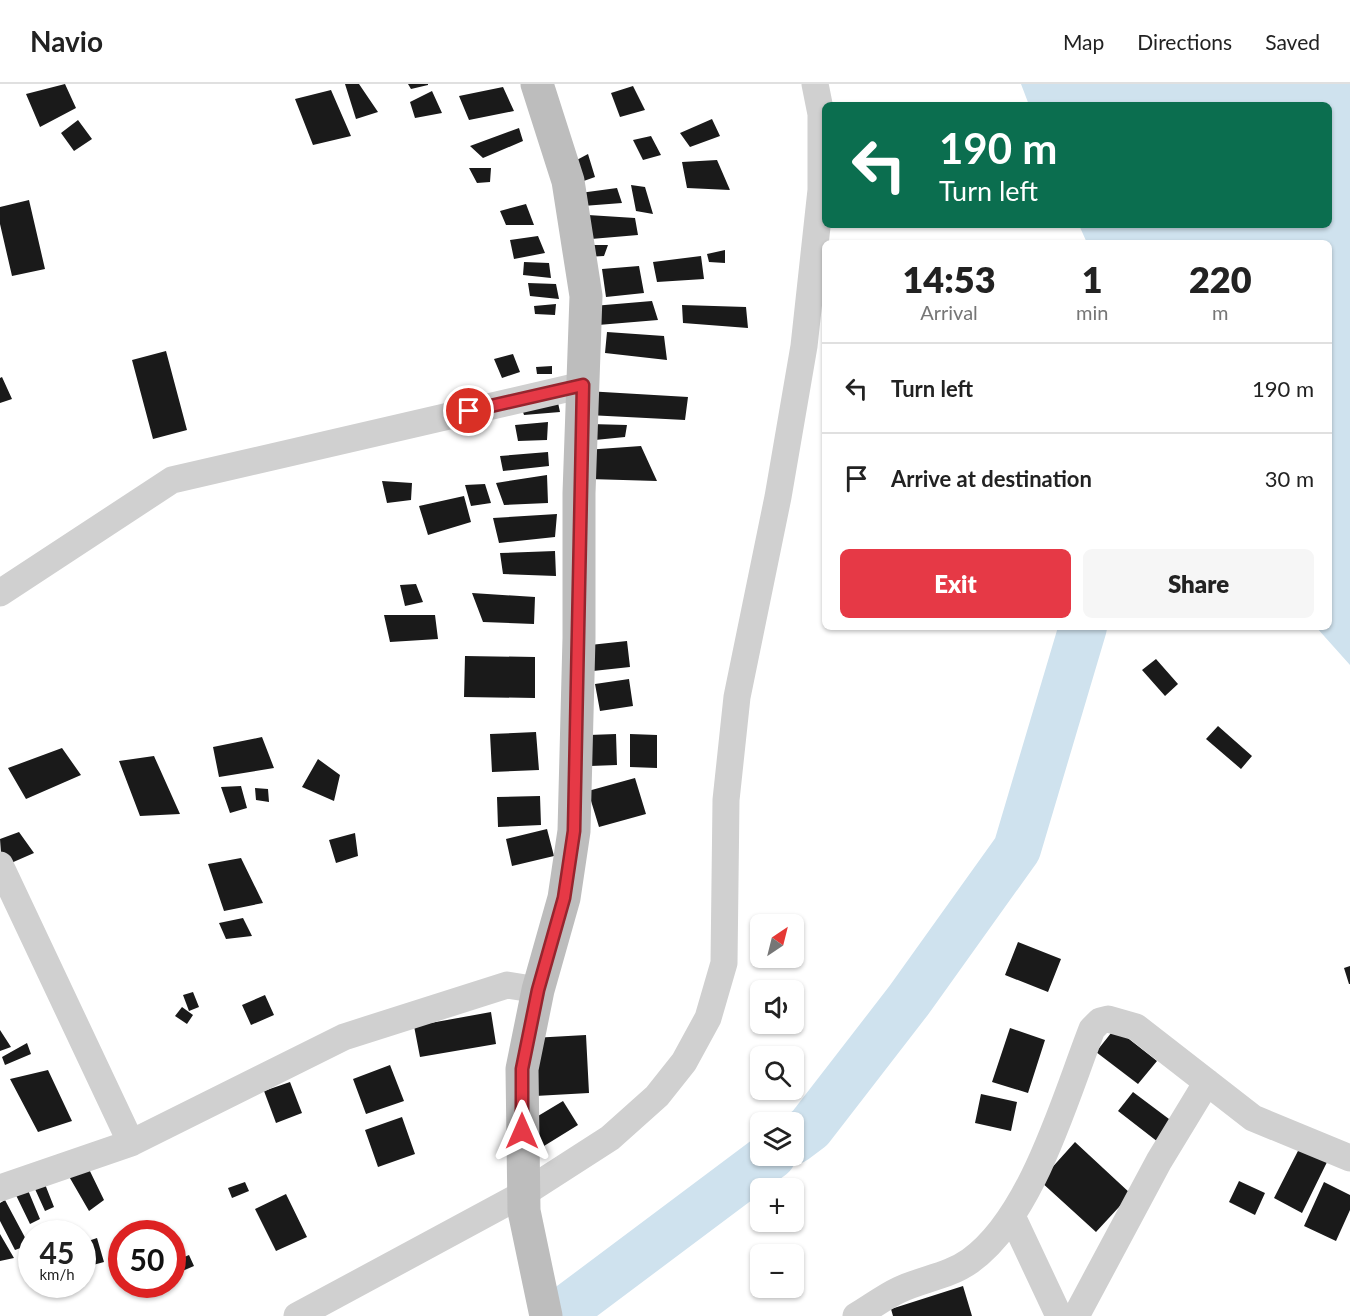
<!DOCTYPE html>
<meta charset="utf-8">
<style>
body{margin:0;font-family:Lato,sans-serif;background:#f6f6f6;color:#222;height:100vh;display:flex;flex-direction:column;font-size:22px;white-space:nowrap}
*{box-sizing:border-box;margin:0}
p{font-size:20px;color:#767676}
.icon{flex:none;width:33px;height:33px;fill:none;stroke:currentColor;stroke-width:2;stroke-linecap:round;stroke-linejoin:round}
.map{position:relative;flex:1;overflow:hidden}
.side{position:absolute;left:822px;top:156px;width:510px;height:390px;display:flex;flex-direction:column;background:#fff;border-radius:9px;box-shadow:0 2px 4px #0004}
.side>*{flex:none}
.top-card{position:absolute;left:822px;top:18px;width:510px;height:126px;border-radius:9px;box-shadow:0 2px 4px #0004;background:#0b6e4f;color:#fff;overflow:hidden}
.needle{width:39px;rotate:35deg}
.controls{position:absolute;left:750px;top:830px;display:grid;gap:12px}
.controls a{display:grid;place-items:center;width:54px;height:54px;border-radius:9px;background:#fff;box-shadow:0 2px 4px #0004;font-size:30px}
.speed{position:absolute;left:18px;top:1136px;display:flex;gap:12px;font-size:30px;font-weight:700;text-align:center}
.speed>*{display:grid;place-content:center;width:78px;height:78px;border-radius:50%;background:#fff;box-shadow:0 2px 4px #0004;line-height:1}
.speed small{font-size:15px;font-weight:400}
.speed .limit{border:9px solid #d22;background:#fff;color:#111}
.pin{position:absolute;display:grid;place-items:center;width:51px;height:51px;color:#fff;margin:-26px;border:3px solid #fff;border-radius:50%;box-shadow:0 2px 6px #0007}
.me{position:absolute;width:66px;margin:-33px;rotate:0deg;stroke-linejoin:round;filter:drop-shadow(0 0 4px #0008)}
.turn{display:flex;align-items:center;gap:21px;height:126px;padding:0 18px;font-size:27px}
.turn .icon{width:78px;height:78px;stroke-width:2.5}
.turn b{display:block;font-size:42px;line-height:51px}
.eta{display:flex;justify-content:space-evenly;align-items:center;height:102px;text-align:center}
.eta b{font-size:36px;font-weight:800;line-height:42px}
.cta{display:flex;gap:12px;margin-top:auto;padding:12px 18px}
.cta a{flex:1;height:69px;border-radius:9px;background:#e63946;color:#fff;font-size:24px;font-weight:800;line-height:69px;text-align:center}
.cta a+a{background:#f6f6f6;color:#222}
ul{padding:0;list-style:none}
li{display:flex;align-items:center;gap:18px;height:90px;padding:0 18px;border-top:2px solid #e0e0e0}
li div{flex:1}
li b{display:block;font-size:22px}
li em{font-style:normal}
header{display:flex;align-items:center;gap:36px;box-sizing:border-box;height:84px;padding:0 30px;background:#fff;border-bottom:2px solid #e0e0e0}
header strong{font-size:28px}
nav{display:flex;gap:33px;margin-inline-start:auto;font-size:21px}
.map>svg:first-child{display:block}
.water{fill:#cfe2ee}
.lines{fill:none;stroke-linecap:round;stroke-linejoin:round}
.river{stroke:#cfe2ee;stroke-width:48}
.building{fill:#1a1a1a}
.minor{stroke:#d0d0d0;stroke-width:27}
.secondary{stroke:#bdbdbd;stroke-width:33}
.route-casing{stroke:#96252e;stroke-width:15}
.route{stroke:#e63946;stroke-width:10}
</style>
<header>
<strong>Navio</strong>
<nav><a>Map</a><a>Directions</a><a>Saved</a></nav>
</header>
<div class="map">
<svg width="1350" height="1232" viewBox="0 0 1350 1232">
<rect width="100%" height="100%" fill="#fff"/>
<path class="water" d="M1021 0H1350V581L1316 543H1329V159H1087L1079 141H1329V21H1029Z"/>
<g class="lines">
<path class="river" d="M794 1056 810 1044 909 916 1017 765 1083 543
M557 1232 772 1071"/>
</g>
<path class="building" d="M65 0 76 24 40 43 26 10Z
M345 0H359L378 28 356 35Z
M408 0H428V1L411 5Z
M633 2 645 26 620 33 611 9Z
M503 3 514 27 469 36 459 12Z
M331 6 351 52 313 61 295 15Z
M432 7 442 29 415 34 410 18Z
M712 35 720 52 690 63 680 49Z
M78 36 92 55 74 67 61 49Z
M519 44 523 57 483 74 470 62Z
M651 52 661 71 643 76 633 56Z
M588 70 595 93 578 99 573 78Z
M717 76 730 106 687 104 682 78Z
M469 84H491L490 98 477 99Z
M631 101 645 103 653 130 636 127Z
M617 104 622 119 583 122 580 109Z
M29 116 45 185 12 192 0 140V123Z
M526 120 534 141H506L500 127Z
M588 131 635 134 638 151 591 155Z
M538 152 545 169 514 175 510 156Z
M583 161H608L604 172 585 173Z
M725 166V179L709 178 707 170Z
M701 172 704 195 657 198 653 178Z
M524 178 549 179 551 194 523 191Z
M639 182 644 209 606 213 602 185Z
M528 199 556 200 559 215 530 212Z
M652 217 658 236 598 241 593 222Z
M556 220 555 231 535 230 534 222Z
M682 221 746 223 748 244 683 239Z
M607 248 664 252 667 276 605 269Z
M166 267 187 346 153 355 132 276Z
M513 270 520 288 502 294 494 275Z
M552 282V290H537L536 283Z
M2 293 12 315 0 319V294Z
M586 307 688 313 685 336 588 331Z
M518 313 557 314 560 328 524 331Z
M548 338 547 356 518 357 515 341Z
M590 340 627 341 625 353 595 356Z
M641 362 657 397 589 395 585 366Z
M548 368 549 382 503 387 500 372Z
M547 391 548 419 504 421 496 399Z
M382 397 412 399 411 416 387 419Z
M485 400 491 419 471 422 465 401Z
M464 412 471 438 428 451 419 422Z
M557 430 555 453 499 459 493 434Z
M555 467 556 492 503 490 500 469Z
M416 500 423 518 405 522 400 501Z
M472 509 535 513 534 540 483 538Z
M384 531H435L438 555 390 558Z
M627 557 630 583 593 587 590 561Z
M465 572 535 573V614L464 613Z
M1156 575 1178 600 1165 612 1142 586Z
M629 595 633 622 600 627 595 600Z
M1218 642 1252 672 1241 685 1206 655Z
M536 648 539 686 492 688 490 650Z
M616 650 617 681 590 682 589 651Z
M630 650 657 651V684L630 683Z
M262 653 274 684 219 693 213 663Z
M62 664 81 691 26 715 8 684Z
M154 672 180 730 140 732 119 677Z
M318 675 340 691 334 717 302 703Z
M635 694 646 730 599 743 588 707Z
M241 702 247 724 230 729 221 703Z
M255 704 268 705 269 718 256 716Z
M540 712 541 741 498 743 497 713Z
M547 745 554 772 512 782 506 755Z
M19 748 34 769 2 783 0 755Z
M355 749 358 772 336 779 329 756Z
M241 774 263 819 224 827 208 780Z
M243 834 252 852 226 855 219 839Z
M1018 858 1061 875 1048 908 1005 891Z
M1350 882V900H1349L1344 884Z
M193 908 199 923 189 927 183 911Z
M265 911 274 931 251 941 242 921Z
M182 923 193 931 187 940 175 932Z
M491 928 496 960 420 973 414 942Z
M1010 944 1045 956 1028 1009 992 998Z
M1115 944 1157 977 1138 1000 1096 968Z
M0 946 11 963 0 967Z
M586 951 589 1009 535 1012 532 954Z
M27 959 31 970 5 981 2 973Z
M390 981 404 1017 366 1030 353 995Z
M48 986 72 1037 38 1048 10 995Z
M290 998 302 1029 276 1039 264 1007Z
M1133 1008 1173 1038 1158 1058 1118 1027Z
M981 1010 1017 1018 1011 1047 975 1039Z
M563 1017 578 1041 544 1062 528 1038Z
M402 1033 415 1070 378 1083 365 1046Z
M1075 1058 1131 1110 1096 1148 1040 1097Z
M1301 1061 1329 1074 1302 1129 1274 1114Z
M86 1079 104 1116 89 1127 67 1089Z
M41 1090 54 1123 45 1127 30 1094Z
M1239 1097 1265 1109 1255 1131 1229 1118Z
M245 1098 249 1107 232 1114 228 1104Z
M1324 1098 1350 1111V1126L1336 1157 1304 1142Z
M25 1099 40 1135 30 1140 13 1105Z
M286 1110 307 1153 276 1167 255 1125Z
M5 1116 29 1161 15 1166 0 1137V1119Z
M0 1150 14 1174 0 1177Z
M97 1154 104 1178 82 1184V1159Z
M189 1171 194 1182 180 1188 175 1177Z
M963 1202 972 1232H893L891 1225Z"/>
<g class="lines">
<path class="minor" d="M0 509 172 396 583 301
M0 781 131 1059 344 953 507 901 538 906
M0 1104 131 1059
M1012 1132 1059 1232
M297 1232 523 1110 610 1054 657 1012 684 978 708 934 724 879 726 716 737 613 778 413 804 262 821 106V30L815 0
M856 1232C870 1224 884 1213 899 1206 922 1195 949 1192 970 1177 1032 1133 1065 1014 1092 945L1100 937 1108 935 1136 943 1253 1034 1350 1074
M1076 1232 1159 1077 1207 998"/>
<path class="secondary" d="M537 0 568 97 586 212 579 409V554L574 747 564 814 538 906 522 985 524 1127 546 1232"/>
</g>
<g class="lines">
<defs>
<path id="route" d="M469 327 583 301 574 747 564 814 538 906 522 985V1047"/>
</defs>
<use href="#route" class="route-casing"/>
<use href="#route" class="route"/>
</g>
</svg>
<div class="controls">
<a><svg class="needle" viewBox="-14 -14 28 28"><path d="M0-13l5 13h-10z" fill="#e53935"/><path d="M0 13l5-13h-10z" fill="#767676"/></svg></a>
<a><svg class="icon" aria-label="sound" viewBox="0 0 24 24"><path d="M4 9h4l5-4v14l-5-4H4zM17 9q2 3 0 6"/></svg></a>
<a><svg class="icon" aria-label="search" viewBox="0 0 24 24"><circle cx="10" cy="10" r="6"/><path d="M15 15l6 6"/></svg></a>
<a><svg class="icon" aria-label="layers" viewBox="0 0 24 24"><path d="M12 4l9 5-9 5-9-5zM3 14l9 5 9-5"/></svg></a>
<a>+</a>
<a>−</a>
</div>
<div class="speed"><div>45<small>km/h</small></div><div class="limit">50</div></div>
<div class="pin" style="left:469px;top:327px;background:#d93025"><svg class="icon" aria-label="arrive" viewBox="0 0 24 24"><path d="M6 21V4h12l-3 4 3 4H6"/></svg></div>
<svg class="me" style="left:522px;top:1047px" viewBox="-20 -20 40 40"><path d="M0-17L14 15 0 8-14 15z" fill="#e63946" stroke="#fff" stroke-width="4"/></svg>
<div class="top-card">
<div class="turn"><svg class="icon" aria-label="left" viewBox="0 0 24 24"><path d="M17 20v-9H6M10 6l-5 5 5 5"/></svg><div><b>190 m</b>Turn left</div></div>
</div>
<section class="side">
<div class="eta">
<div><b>14:53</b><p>Arrival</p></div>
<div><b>1</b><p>min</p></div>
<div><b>220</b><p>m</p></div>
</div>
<ul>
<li><svg class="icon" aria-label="left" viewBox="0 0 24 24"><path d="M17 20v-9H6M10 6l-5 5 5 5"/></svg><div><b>Turn left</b></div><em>190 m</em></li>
<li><svg class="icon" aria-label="arrive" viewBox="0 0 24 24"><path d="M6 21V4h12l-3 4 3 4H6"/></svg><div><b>Arrive at destination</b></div><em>30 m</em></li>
</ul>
<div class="cta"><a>Exit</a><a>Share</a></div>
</section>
</div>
